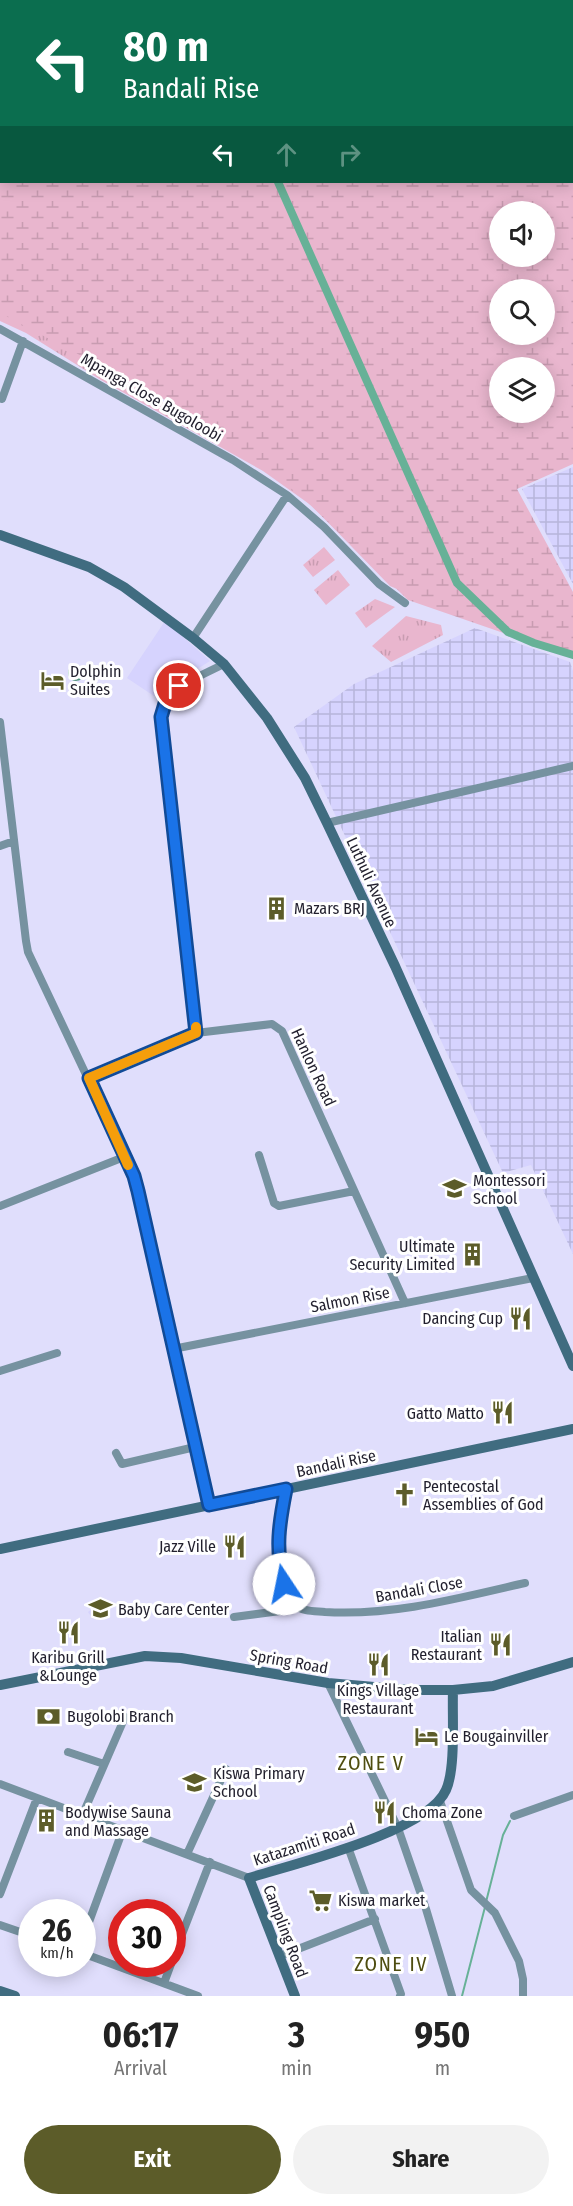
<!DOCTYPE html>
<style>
body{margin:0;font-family:"Fira Sans Condensed",sans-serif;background:#f2f2f2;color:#222;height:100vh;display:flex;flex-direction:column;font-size:22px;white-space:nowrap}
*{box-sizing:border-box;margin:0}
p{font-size:20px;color:#767676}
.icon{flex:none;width:33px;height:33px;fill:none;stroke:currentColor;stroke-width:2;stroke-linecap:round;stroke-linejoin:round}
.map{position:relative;height:1996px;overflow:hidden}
.details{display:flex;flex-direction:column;background:#fff;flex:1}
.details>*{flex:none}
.banner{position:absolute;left:0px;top:0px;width:573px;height:183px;box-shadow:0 3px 15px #0003;background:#0b6e4f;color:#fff;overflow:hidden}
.controls{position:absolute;left:489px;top:201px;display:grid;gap:12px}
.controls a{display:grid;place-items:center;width:66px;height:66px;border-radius:50%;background:#fff;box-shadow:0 3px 15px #0003;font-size:30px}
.speed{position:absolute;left:18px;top:1899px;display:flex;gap:12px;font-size:30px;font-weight:700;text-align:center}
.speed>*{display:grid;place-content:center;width:78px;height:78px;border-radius:50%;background:#fff;box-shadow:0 3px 15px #0003;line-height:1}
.speed small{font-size:15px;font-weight:400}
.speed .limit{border:9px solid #d22;background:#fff;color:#111}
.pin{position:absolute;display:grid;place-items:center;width:51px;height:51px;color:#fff;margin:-26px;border:3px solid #fff;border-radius:50%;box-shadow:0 2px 6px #0007}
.me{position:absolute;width:66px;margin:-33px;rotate:349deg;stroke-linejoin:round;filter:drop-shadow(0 0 4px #0008)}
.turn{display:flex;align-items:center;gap:21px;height:126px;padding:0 24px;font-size:27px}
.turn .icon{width:78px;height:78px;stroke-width:2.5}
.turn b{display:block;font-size:42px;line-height:51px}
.lanes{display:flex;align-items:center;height:57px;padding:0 24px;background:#0003;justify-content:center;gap:30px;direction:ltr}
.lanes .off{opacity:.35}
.eta{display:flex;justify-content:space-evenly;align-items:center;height:102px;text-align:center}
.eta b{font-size:36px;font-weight:700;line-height:42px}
.button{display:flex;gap:12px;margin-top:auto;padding:12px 24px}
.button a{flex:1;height:69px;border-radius:36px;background:#5c5c29;color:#fff;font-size:24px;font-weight:700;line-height:69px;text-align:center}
.button a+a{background:#f2f2f2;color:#222}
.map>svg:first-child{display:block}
.built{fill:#d6d3fe}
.industrial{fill:url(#industrial-grid)}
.grass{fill:url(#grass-tufts)}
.wetland{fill:url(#wetland-marsh);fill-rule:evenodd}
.water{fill:url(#water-waves)}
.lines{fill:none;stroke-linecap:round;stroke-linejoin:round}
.stream{stroke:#67b197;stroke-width:2}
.canal{stroke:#67b197;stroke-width:8}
.street{stroke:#7692a0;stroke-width:8}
.secondary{stroke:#406c80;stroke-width:10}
.route-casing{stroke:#114b97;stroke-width:15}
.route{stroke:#1a73e8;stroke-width:10}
.slow{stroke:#f59e0b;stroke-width:10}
.labels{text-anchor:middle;stroke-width:6;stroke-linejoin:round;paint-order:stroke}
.street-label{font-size:16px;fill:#211f2d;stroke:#fff}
.poi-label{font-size:16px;fill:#211f2d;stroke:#fff;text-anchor:start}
.quarter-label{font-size:20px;letter-spacing:1.5px;fill:#4e4d10;stroke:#fff}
</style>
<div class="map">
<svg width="573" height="1996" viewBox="0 0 573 1996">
<defs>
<pattern id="industrial-grid" width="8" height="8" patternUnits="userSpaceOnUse" patternTransform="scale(1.5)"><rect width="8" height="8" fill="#d6d3fe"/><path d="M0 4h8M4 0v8" fill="none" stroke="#b7b5da"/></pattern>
<pattern id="grass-tufts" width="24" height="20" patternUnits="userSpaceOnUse" patternTransform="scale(1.5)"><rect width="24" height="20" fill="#e9b6ce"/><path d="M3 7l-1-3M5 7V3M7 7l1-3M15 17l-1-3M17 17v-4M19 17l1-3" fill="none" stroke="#c89cb1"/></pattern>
<pattern id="wetland-marsh" width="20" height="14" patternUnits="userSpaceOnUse" patternTransform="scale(1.5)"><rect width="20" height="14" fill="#e9b6ce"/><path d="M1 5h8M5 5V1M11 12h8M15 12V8" fill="none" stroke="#c89cb1"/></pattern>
<pattern id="water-waves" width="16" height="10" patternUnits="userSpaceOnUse" patternTransform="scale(1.5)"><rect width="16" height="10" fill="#67b197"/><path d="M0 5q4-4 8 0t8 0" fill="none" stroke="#548f7c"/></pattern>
</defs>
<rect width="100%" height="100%" fill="#e0defc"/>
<path class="built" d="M165 621 210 661 154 696 127 678Z
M101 1600 108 1610 93 1619 88 1612 92 1609 90 1607Z"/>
<path class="industrial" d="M573 467V584L522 489Z
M475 628 570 662 573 671V1254L531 1165 503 1173 294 727 354 684Z"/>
<path class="grass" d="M0 308 32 322 156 399 229 436 296 480 418 598 390 586 312 506 263 471 101 380 26 333 0 321Z
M324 547 335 560 313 577 303 565Z
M338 570 350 585 326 605 314 590Z
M375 599 395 607 366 628 355 613Z
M406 616 441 625 443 635 391 662 372 646Z"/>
<path class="wetland" d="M0 0 216 1 2 2V182H572V166H573V464L517 489 573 592V657L408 600 300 495 167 401 0 313ZM500 212H544V256H500ZM500 290H544V334H500ZM500 368H544V412H500Z"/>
<path class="water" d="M68 673a8 8 0 1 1 16 0a8 8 0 1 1-16 0Z"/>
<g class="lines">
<path class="stream" d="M442 2 443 0
M470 2 471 0
M486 1902 503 1835 510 1821
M462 1996 485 1907"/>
<path class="canal" d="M196 0 197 2
M278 182 457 583 508 632 534 643 573 655"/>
<path class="street" d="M359 0 363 2
M572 90 573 91
M0 329 233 460 287 495 324 527 379 584 405 603
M2 399 23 341
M193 638 287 495
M0 722 26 941 28 952 134 1176 209 1505
M327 823 573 766
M0 846 14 841
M196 1033 161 717 167 697 179 686 224 664
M89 1079 196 1033 272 1024 282 1031 405 1303
M259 1155 274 1203 279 1206 354 1191
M0 1206 124 1157
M173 1349 533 1278
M0 1371 57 1353
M116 1453 122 1464 195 1447
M286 1489C280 1519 269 1582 295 1605 302 1612 316 1611 325 1612 394 1616 459 1598 525 1583
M234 1617 280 1611 294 1604
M328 1683 398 1828 426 1909 452 1996
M68 1752 104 1764
M0 1784 249 1878
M440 1801 471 1890 495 1913 519 1961 523 1979V1996
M82 1816 125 1717
M514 1816 573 1795
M348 1847 401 1994 400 1996
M187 1854 226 1769
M0 1894 37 1798
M0 1925 32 1936
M82 1941 122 1832
M82 1953 198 1996
M280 1956 375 1919
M172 1960 210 1862
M164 1983 171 1964"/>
<path class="secondary" d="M0 535 89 567 124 587 193 638 224 664 267 718 305 778 327 823 395 966 573 1366
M0 1549 573 1429
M0 1685 145 1656 181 1658 328 1683 409 1690H453L493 1686 573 1662
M0 1991 15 1996
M295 1996 249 1878C293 1864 428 1832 446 1790 456 1768 452 1716 453 1690"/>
</g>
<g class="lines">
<defs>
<path id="route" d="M179 686 167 697 161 717 196 1033 89 1078 134 1176 138 1191 209 1505 286 1489C279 1524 275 1549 284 1584"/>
</defs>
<use href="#route" class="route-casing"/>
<use href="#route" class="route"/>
<path class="slow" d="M128 1165 89 1078 196 1033V1027"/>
</g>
<defs>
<symbol id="hotel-bare" viewBox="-9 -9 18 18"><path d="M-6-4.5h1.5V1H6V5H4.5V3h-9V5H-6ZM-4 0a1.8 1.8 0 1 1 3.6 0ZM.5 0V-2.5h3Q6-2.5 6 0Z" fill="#5c5c29" stroke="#fff" stroke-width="2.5" paint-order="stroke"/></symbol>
<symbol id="building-bare" viewBox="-9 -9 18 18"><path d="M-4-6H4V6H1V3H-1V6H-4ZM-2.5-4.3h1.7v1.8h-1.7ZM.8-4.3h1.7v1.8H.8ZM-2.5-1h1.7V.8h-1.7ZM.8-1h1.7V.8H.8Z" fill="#5c5c29" stroke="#fff" stroke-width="2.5" paint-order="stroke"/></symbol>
<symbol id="school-bare" viewBox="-9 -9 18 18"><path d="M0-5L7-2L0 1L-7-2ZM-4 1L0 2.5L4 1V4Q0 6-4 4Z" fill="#5c5c29" stroke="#fff" stroke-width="2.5" paint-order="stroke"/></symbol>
<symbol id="restaurant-bare" viewBox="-9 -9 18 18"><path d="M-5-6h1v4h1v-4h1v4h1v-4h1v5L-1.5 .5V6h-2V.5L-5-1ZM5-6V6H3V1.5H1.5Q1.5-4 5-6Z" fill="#5c5c29" stroke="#fff" stroke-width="2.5" paint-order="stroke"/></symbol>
<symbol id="church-bare" viewBox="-9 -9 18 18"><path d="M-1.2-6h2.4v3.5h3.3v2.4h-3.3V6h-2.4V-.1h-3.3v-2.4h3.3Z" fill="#5c5c29" stroke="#fff" stroke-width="2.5" paint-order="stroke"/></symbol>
<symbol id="bank-bare" viewBox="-9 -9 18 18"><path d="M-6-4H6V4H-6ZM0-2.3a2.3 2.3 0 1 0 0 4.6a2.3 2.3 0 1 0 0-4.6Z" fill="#5c5c29" stroke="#fff" stroke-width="2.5" paint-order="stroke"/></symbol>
<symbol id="supermarket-bare" viewBox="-9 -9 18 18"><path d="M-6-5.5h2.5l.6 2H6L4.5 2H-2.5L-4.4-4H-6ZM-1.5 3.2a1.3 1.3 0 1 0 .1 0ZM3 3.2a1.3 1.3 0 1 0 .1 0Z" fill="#5c5c29" stroke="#fff" stroke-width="2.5" paint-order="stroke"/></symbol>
</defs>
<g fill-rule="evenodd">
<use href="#hotel-bare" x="36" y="664" width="33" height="33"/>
<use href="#building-bare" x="260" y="892" width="33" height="33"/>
<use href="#school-bare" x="438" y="1172" width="33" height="33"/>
<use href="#building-bare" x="456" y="1238" width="33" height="33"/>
<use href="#restaurant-bare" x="504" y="1302" width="33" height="33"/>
<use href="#restaurant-bare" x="486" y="1396" width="33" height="33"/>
<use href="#church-bare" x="388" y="1478" width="33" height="33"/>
<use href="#restaurant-bare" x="218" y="1530" width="33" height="33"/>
<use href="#school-bare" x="84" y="1592" width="33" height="33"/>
<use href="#restaurant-bare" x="52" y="1616" width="33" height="33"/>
<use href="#restaurant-bare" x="484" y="1628" width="33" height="33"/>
<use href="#restaurant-bare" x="362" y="1648" width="33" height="33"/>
<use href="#bank-bare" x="32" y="1700" width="33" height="33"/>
<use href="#hotel-bare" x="410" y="1720" width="33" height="33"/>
<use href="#school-bare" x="178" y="1766" width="33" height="33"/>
<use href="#restaurant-bare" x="368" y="1796" width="33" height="33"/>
<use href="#building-bare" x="30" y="1804" width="33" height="33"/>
<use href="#supermarket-bare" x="304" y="1884" width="33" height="33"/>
</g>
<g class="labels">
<g class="street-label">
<text transform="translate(152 397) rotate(30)" y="6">Mpanga Close Bugoloobi</text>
<text transform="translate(372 882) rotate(65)" y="6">Luthuli Avenue</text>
<text transform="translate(314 1067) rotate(65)" y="6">Hanlon Road</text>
<text transform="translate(350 1299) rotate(-11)" y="6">Salmon Rise</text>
<text transform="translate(336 1463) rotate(-12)" y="6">Bandali Rise</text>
<text transform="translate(419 1589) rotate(-10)" y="6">Bandali Close</text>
<text transform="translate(289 1661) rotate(10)" y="6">Spring Road</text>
<text transform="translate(304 1844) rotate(-18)" y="6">Katazamiti Road</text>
<text transform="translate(286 1931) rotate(69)" y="6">Campling Road</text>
</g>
<g class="poi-label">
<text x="70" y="677">Dolphin<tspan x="70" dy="18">Suites</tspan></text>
<text x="294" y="914">Mazars BRJ</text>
<text x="473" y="1186">Montessori<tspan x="473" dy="18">School</tspan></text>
<text x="455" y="1252" text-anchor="end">Ultimate<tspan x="455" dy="18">Security Limited</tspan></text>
<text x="503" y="1324" text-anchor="end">Dancing Cup</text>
<text x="484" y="1419" text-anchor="end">Gatto Matto</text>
<text x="423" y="1492">Pentecostal<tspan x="423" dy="18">Assemblies of God</tspan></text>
<text x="216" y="1552" text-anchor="end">Jazz Ville</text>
<text x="118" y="1615">Baby Care Center</text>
<text x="482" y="1642" text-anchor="end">Italian<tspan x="482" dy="18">Restaurant</tspan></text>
<text x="68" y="1663" text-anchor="middle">Karibu Grill<tspan x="68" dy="18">&amp;Lounge</tspan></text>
<text x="378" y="1696" text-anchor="middle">Kings Village<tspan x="378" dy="18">Restaurant</tspan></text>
<text x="67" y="1722">Bugolobi Branch</text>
<text x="444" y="1742">Le Bougainviller</text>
<text x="213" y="1779">Kiswa Primary<tspan x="213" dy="18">School</tspan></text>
<text x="65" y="1818">Bodywise Sauna<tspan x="65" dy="18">and Massage</tspan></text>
<text x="402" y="1818">Choma Zone</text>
<text x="338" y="1906">Kiswa market</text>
</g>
<g class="quarter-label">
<text x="371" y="1770">ZONE V</text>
<text x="391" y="1971">ZONE IV</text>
</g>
</g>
</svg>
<div class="controls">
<a><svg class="icon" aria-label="sound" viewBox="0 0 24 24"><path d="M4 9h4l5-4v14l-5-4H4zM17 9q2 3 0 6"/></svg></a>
<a><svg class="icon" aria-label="search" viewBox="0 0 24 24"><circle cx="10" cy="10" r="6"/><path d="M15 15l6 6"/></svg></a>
<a><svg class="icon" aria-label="layers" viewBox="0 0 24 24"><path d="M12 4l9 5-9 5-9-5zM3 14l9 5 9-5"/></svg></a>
</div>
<div class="speed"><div>26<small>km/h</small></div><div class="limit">30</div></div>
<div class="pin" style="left:179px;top:686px;background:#d93025"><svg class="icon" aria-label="arrive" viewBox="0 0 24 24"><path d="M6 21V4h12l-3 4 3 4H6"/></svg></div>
<svg class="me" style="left:284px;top:1584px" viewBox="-20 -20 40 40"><circle r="19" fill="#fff"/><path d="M0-13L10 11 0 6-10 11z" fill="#1a73e8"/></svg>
<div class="banner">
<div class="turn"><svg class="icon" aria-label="left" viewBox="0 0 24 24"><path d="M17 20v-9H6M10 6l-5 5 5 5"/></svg><div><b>80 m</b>Bandali Rise</div></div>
<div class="lanes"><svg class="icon" aria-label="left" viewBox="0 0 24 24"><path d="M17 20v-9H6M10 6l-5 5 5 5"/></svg><svg class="icon off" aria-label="ahead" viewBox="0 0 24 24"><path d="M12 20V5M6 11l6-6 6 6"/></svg><svg class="icon off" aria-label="right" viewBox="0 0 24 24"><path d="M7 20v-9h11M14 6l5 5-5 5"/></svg></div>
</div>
</div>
<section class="details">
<div class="eta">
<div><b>06:17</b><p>Arrival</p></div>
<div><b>3</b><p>min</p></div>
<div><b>950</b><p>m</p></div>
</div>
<div class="button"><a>Exit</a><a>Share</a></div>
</section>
